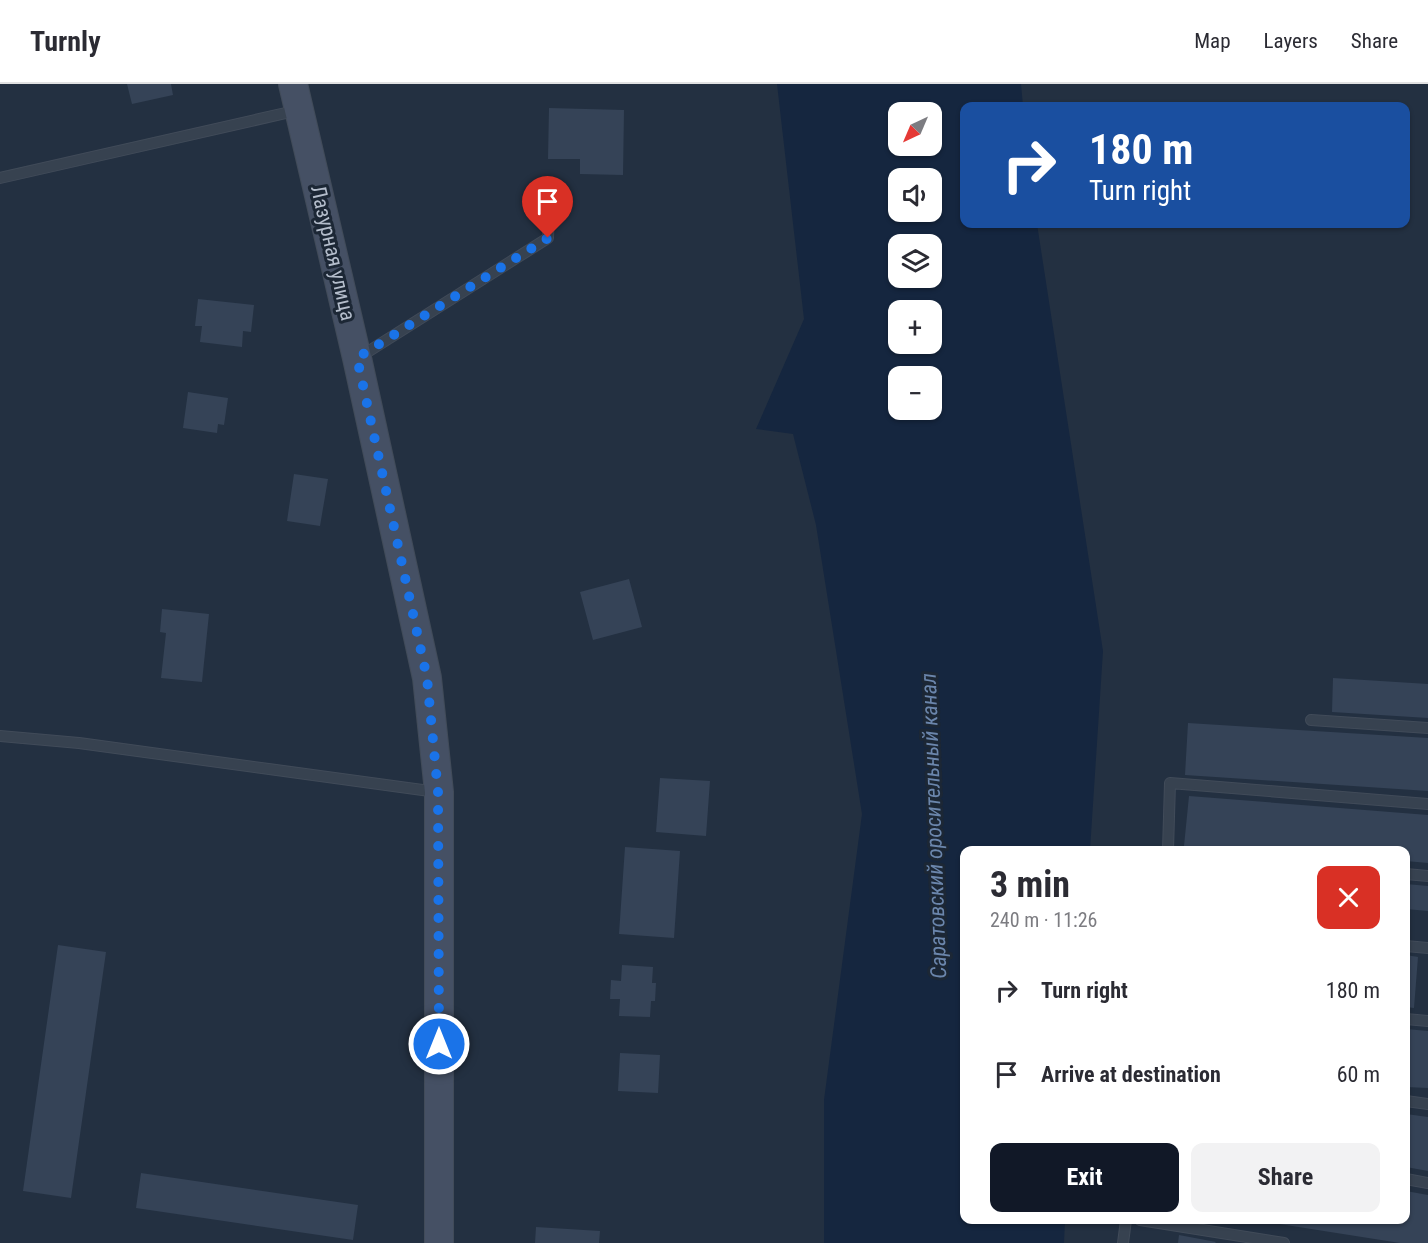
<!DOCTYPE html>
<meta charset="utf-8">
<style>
body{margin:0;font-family:"Roboto Condensed",sans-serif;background:#f2f2f3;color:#2b2b33;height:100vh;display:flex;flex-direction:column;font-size:22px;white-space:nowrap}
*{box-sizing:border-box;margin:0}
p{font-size:20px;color:#7c7c81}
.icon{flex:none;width:33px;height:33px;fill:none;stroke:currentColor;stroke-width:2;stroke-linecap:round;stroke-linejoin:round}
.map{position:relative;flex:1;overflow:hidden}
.panel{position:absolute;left:960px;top:762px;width:450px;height:378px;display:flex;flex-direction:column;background:#fff;border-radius:12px;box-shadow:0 2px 4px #0004}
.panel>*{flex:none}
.banner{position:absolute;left:960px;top:18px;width:450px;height:126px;border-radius:12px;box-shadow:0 2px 4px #0004;background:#1a4fa0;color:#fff;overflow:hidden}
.needle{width:39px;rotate:224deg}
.buttons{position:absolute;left:888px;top:18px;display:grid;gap:12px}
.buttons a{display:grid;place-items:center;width:54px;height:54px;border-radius:12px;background:#fff;box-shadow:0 2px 4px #0004;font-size:30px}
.pin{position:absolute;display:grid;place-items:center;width:51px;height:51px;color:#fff;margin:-62px -26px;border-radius:50% 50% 50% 0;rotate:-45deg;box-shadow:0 0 6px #0007}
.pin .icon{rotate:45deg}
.me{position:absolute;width:66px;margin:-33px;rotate:0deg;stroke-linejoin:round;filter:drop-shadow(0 0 4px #0008)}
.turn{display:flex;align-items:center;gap:21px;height:126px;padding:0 30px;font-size:27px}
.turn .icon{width:78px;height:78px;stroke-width:2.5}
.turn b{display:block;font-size:42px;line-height:51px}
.round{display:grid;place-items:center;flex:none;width:63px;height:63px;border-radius:12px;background:#f2f2f3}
.overview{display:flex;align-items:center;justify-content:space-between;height:102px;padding:0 30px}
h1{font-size:36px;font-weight:700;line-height:45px}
.primary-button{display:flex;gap:12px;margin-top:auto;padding:12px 30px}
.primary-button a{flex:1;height:69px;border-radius:12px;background:#111827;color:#fff;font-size:24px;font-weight:700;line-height:69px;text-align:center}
.primary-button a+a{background:#f2f2f3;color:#2b2b33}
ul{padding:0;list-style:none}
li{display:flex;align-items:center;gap:18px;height:84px;padding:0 30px}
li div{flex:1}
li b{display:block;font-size:22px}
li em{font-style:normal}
header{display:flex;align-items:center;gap:36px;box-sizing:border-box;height:84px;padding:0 30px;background:#fff;border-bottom:2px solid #e1e1e2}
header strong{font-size:28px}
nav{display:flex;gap:33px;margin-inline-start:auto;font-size:21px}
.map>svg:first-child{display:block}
.water{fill:#15263f;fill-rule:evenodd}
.building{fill:#354357}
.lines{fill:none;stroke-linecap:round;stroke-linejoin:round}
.lane-casing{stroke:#414b59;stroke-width:12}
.secondary-casing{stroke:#414b59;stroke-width:30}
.lane{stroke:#374250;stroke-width:10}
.secondary{stroke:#455064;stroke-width:28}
.route{stroke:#1a73e8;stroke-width:10;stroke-dasharray:0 18}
.labels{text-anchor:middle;stroke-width:6;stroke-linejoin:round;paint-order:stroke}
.street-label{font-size:21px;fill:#b4bdcb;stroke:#1c2735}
.water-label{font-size:22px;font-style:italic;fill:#6b86ac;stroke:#1c2735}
</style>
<header>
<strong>Turnly</strong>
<nav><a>Map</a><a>Layers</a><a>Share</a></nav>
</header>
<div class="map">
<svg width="1428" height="1159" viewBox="0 0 1428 1159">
<rect width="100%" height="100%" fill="#233041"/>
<path class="water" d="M777 0H1021L1023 22H964V140H1037L1103 567 1090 766H964V1136H1065L1064 1159H824V1016L862 730 816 441 793 350 756 345 804 235ZM898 28H932V62H898ZM898 94H932V128H898ZM898 160H932V194H898ZM898 226H932V260H898ZM898 292H932V326H898Z"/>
<path class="building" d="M127 0H171L173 11 132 20Z
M549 24 624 26 623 91 580 90V75H548Z
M198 215 254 221 251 248 243 247 242 263 200 258 202 242H195Z
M188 308 228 314 224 341 218 340 217 349 183 344Z
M294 390 328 395 320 442 287 437Z
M629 495 642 543 593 556 580 508Z
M162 525 209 530 202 598 161 594 166 549 160 548Z
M1333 594 1428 600V634L1332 628Z
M1188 639 1428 654V707L1185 691Z
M660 694 710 697 706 752 656 748Z
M1189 712 1428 731V779L1406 777V766H1245L1184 762Z
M625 763 680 767 674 854 619 850Z
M1406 800 1428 802V827L1406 825Z
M58 861 106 868 71 1114 23 1107Z
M1406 871 1418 873 1414 924 1406 923Z
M622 881 653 883 652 899H656L655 917H651L650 933 619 932 620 915H610L611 896 621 897Z
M1406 945 1428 947V1004L1406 1003Z
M620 969 660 971 658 1009 618 1007Z
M1406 1030 1428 1033V1087L1406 1083Z
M141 1089 358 1121 353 1156 136 1124Z
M1406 1107 1428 1111V1159H1400L1260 1137 1406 1136Z
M536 1143 600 1147 599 1159H535Z
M1179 1151 1216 1158 1215 1159H1178Z"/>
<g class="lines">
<defs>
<path id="lane" d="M0 94 299 26
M358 274 548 154 550 106
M1311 636 1428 644
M0 652 79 659 437 708
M1168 766 1170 699 1428 720
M1406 790 1428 792
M1406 862 1428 864
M1406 935 1428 937
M1406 1017 1428 1020
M1406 1095 1428 1099
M1140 1136 1284 1159
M1123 1159 1126 1136"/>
<path id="secondary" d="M293 0 357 274 427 594 439 708V1159"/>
</defs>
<use href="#lane" class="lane-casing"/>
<use href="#secondary" class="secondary-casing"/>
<use href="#lane" class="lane"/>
<use href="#secondary" class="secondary"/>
</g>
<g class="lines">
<path class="route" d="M439 960 438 708 427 594 357 274 548 154"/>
</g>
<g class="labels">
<g class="street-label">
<text transform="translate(333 169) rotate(77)" y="7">Лазурная улица</text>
</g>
<g class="water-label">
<text transform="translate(933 742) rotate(-92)" y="8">Саратовский оросительный канал</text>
</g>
</g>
</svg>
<div class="buttons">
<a><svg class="needle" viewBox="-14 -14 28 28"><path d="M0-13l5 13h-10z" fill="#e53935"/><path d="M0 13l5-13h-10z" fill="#7c7c81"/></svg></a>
<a><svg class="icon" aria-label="sound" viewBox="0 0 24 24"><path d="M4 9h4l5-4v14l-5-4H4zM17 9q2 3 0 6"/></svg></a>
<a><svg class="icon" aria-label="layers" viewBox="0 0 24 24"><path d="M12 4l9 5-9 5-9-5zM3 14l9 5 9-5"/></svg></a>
<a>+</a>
<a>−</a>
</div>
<div class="pin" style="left:548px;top:154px;background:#d93025"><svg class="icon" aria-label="arrive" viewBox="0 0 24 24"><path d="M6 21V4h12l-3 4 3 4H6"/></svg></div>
<svg class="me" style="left:439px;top:960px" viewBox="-20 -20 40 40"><circle r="17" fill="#1a73e8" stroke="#fff" stroke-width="3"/><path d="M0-11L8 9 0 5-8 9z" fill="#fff"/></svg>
<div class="banner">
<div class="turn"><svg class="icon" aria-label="right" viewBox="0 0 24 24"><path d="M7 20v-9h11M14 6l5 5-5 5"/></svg><div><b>180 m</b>Turn right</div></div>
</div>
<section class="panel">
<div class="overview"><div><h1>3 min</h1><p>240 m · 11:26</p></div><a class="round" style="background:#d93025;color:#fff"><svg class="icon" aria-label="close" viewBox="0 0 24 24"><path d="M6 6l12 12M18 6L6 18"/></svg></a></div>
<ul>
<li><svg class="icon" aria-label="right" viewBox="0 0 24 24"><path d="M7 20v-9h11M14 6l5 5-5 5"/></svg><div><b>Turn right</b></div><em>180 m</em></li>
<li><svg class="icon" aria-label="arrive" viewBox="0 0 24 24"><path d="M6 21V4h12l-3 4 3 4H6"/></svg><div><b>Arrive at destination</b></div><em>60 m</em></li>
</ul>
<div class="primary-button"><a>Exit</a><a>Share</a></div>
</section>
</div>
